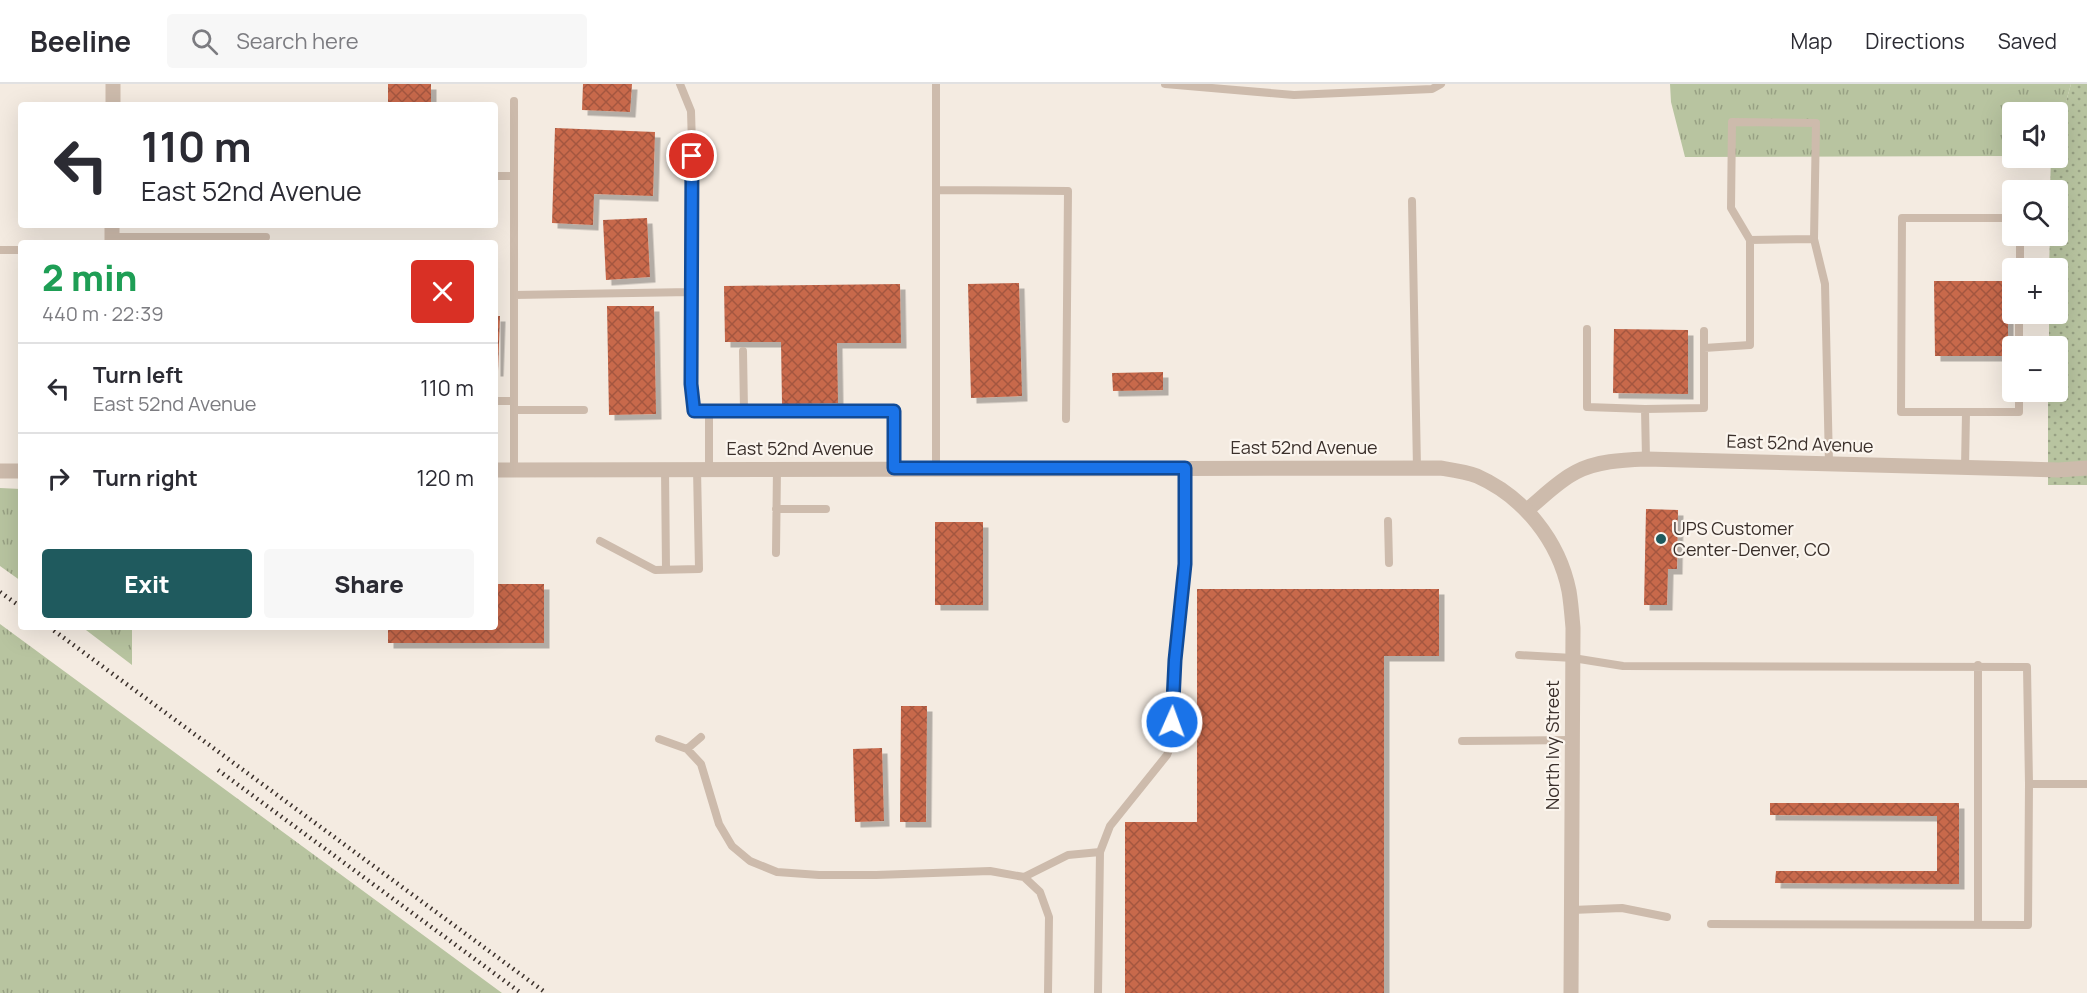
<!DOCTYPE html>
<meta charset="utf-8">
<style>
body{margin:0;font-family:Manrope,sans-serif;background:#f7f7f7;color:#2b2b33;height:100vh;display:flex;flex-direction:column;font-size:22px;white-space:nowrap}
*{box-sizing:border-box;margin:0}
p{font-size:20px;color:#7c7c81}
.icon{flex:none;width:33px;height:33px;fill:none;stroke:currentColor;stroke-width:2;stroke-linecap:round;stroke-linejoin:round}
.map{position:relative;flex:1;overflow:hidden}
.details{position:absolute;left:18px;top:156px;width:480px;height:390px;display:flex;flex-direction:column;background:#fff;border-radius:6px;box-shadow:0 6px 24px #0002}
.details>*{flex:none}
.banner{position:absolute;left:18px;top:18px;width:480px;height:126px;border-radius:6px;box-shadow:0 6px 24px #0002;background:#fff;color:#2b2b33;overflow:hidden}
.fabs{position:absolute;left:2002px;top:18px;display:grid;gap:12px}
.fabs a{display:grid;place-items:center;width:66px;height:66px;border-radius:6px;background:#fff;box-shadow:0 6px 24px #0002;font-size:30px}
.pin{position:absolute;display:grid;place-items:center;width:51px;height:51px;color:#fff;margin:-26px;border:3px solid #fff;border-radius:50%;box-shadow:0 2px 6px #0007}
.me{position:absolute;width:66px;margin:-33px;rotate:2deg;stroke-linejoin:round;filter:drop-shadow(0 0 4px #0008)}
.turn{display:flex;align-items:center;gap:21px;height:126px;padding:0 24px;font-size:27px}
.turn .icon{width:78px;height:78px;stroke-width:2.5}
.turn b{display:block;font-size:42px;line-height:51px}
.round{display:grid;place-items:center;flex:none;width:63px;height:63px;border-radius:6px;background:#f7f7f7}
.head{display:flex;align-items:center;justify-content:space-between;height:102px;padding:0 24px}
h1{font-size:36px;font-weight:800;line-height:45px;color:#1e9e55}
.cta{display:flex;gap:12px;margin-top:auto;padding:12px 24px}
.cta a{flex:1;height:69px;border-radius:6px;background:#1f5a5e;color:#fff;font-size:24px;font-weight:800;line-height:69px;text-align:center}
.cta a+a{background:#f7f7f7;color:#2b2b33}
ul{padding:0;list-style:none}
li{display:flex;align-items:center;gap:18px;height:90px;padding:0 24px;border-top:2px solid #e1e1e2}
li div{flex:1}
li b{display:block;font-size:22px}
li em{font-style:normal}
header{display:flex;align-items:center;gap:36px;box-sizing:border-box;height:84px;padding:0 30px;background:#fff;border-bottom:2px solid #e1e1e2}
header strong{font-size:28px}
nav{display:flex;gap:33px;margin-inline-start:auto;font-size:21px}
.search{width:420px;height:54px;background:#f7f7f7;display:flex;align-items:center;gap:15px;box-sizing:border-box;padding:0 21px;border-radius:6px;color:#7c7c81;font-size:22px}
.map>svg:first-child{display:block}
.grass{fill:url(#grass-tufts)}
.park{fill:url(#park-dots)}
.building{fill:url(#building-cross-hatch);filter:url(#shadow)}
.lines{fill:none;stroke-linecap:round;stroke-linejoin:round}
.service{stroke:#cdbbac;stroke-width:8}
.minor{stroke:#cdbbac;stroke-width:15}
.tertiary{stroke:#cdbbac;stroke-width:15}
.rail{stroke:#3b302b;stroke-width:4.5;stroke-dasharray:1.5 4.5;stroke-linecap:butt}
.route-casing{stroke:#114b97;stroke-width:15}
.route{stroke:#1a73e8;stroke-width:10}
.poi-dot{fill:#1f5a5e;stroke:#fbf5ee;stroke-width:2}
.labels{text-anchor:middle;stroke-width:4.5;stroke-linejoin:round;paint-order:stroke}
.street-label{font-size:18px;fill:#3b302b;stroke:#fbf5ee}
.poi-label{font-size:18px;fill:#3b302b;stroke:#fbf5ee;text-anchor:start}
</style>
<header>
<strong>Beeline</strong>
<div class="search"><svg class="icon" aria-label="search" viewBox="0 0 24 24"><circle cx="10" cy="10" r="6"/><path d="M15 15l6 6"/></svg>Search here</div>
<nav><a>Map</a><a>Directions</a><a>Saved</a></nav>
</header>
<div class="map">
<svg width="2087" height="909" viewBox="0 0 2087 909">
<defs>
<pattern id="grass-tufts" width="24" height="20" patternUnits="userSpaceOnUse" patternTransform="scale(1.5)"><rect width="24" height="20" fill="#b8c4a0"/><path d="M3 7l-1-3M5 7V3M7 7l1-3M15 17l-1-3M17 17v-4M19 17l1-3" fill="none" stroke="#97a083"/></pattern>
<pattern id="park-dots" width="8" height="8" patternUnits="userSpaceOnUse" patternTransform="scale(1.5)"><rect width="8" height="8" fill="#b8c4a0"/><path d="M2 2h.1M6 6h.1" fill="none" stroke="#97a083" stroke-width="1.8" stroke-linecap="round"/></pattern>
<pattern id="building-cross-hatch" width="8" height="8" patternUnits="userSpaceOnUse" patternTransform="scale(1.5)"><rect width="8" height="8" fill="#c8694b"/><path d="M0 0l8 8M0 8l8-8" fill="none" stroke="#a4573f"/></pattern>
<filter id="shadow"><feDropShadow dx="5.5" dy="5.5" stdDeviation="0" flood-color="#0004"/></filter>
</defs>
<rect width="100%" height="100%" fill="#f4ebe1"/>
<path class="grass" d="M1670 0H2071L2058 46V28H2013V72L1685 73 1671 18Z
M0 404 21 405V497L0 482Z
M0 540 502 909H0Z
M82 543H132V581Z"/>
<path class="park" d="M2071 0H2087V401H2048V308H2058V262H2049V230H2058V184H2049L2050 152H2058V106H2050L2051 74H2058V46Z"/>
<path class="building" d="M388 0H431V21H388Z
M583 0H632L630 28 582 26Z
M555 44 655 48 653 112 594 110 593 141 552 139Z
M647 134 650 193 606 196 603 136Z
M1934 197H2008V272H1935Z
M1019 199 1022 312 971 314 968 200Z
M900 200 901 259H837L838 319 782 320 781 258H725L724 202Z
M607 222H654L656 330 609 331Z
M495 232H500L498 287H495Z
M1614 245 1688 246V310L1613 309Z
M1163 288V306L1113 307 1112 289Z
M1646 425 1678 426 1677 485H1668L1667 521H1644Z
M935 438H983V521H935Z
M495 500H544V559H388V543H495Z
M1197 505H1439V572H1384V909H1125V738H1197Z
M901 622H927L926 738H900Z
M882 664 884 737 855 738 853 665Z
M1770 719H1959V800L1775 799 1776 787H1937V732L1770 731Z"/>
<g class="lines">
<path class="service" d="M680 0 691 27 693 95 691 300 694 327H709
M936 0V384
M1165 0 1294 11 1432 5 1441 0
M495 92H514
M936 106 1068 107 1066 335
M1412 117 1417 384
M2013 134H1902L1901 328H2019V308
M112 153H266
M1750 156 1814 155
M0 166H21
M2020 184V152
M514 211 691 208
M1587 245V323L1645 325
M2019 262V230
M1704 264 1750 261V156L1731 124 1732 38 1816 39 1814 155 1825 200 1829 380
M743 267 744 327
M495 317H514
M514 326H584
M1646 375 1645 325 1704 324V247
M1965 384 1966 328
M514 385V17
M665 385 666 485
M709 385V327H894V384
M776 425H826
M1388 437 1389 479
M600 457 655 486 699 485 697 385
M776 469 777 384
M1519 571 1573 574 1623 582 2027 583 2029 700H2087
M1978 581V841
M659 655 687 665 701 680 719 740 732 762 750 777 777 788 819 791H876L990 787 1024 793 1040 808 1049 833 1048 909
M1462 657 1572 656
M687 665 701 653
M1024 793 1068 771 1100 768
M1572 826 1622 824 1667 833
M1711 840 2028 841 2029 700
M1098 909 1100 768 1110 742 1167 671 1172 658 1175 576 1185 480V384"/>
<path class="minor" d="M113 21V0
M112 159V141
M1527 426C1542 414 1558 397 1576 388 1597 377 1622 376 1646 375L2059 386 2087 384"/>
<path class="tertiary" d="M495 386 1440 384C1452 386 1466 388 1477 392 1524 413 1559 457 1569 507 1571 519 1572 532 1573 544L1571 909
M0 387H21"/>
<path class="rail" d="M0 508 21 523
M49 543 546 909
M218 686 521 909"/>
</g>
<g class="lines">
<defs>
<path id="route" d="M692 72 691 300 694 327H894V384H1185V480L1175 576 1172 638"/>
</defs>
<use href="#route" class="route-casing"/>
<use href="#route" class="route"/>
</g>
<circle class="poi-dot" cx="1661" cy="455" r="6"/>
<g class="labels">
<g class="street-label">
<text transform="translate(1800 360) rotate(2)" y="6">East 52nd Avenue</text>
<text x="1304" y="370">East 52nd Avenue</text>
<text x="800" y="371">East 52nd Avenue</text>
<text transform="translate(1553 661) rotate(-90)" y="6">North Ivy Street</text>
</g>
<g class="poi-label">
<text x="1673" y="451">UPS Customer<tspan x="1673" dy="21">Center-Denver, CO</tspan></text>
</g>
</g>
</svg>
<div class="fabs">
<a><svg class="icon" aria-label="sound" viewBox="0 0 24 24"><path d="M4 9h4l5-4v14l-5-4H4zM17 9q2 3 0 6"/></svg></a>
<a><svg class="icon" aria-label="search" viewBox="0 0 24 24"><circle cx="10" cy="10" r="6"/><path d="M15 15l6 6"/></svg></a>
<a>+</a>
<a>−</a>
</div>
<div class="pin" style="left:692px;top:72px;background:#d93025"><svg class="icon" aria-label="arrive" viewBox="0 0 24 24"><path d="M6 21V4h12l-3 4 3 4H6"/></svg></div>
<svg class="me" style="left:1172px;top:638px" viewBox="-20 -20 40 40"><circle r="17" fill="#1a73e8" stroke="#fff" stroke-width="3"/><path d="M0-11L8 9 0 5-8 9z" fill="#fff"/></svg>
<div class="banner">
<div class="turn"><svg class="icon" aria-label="left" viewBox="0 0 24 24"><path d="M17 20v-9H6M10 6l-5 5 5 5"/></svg><div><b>110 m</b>East 52nd Avenue</div></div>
</div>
<section class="details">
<div class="head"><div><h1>2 min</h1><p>440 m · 22:39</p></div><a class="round" style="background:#d93025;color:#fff"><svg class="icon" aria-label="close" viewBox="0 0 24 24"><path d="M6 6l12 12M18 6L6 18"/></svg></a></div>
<ul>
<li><svg class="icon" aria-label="left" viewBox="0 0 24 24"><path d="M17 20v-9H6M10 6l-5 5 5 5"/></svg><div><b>Turn left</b><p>East 52nd Avenue</p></div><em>110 m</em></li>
<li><svg class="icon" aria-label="right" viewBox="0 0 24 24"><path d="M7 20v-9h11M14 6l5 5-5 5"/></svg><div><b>Turn right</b></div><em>120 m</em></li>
</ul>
<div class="cta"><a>Exit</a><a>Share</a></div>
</section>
</div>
